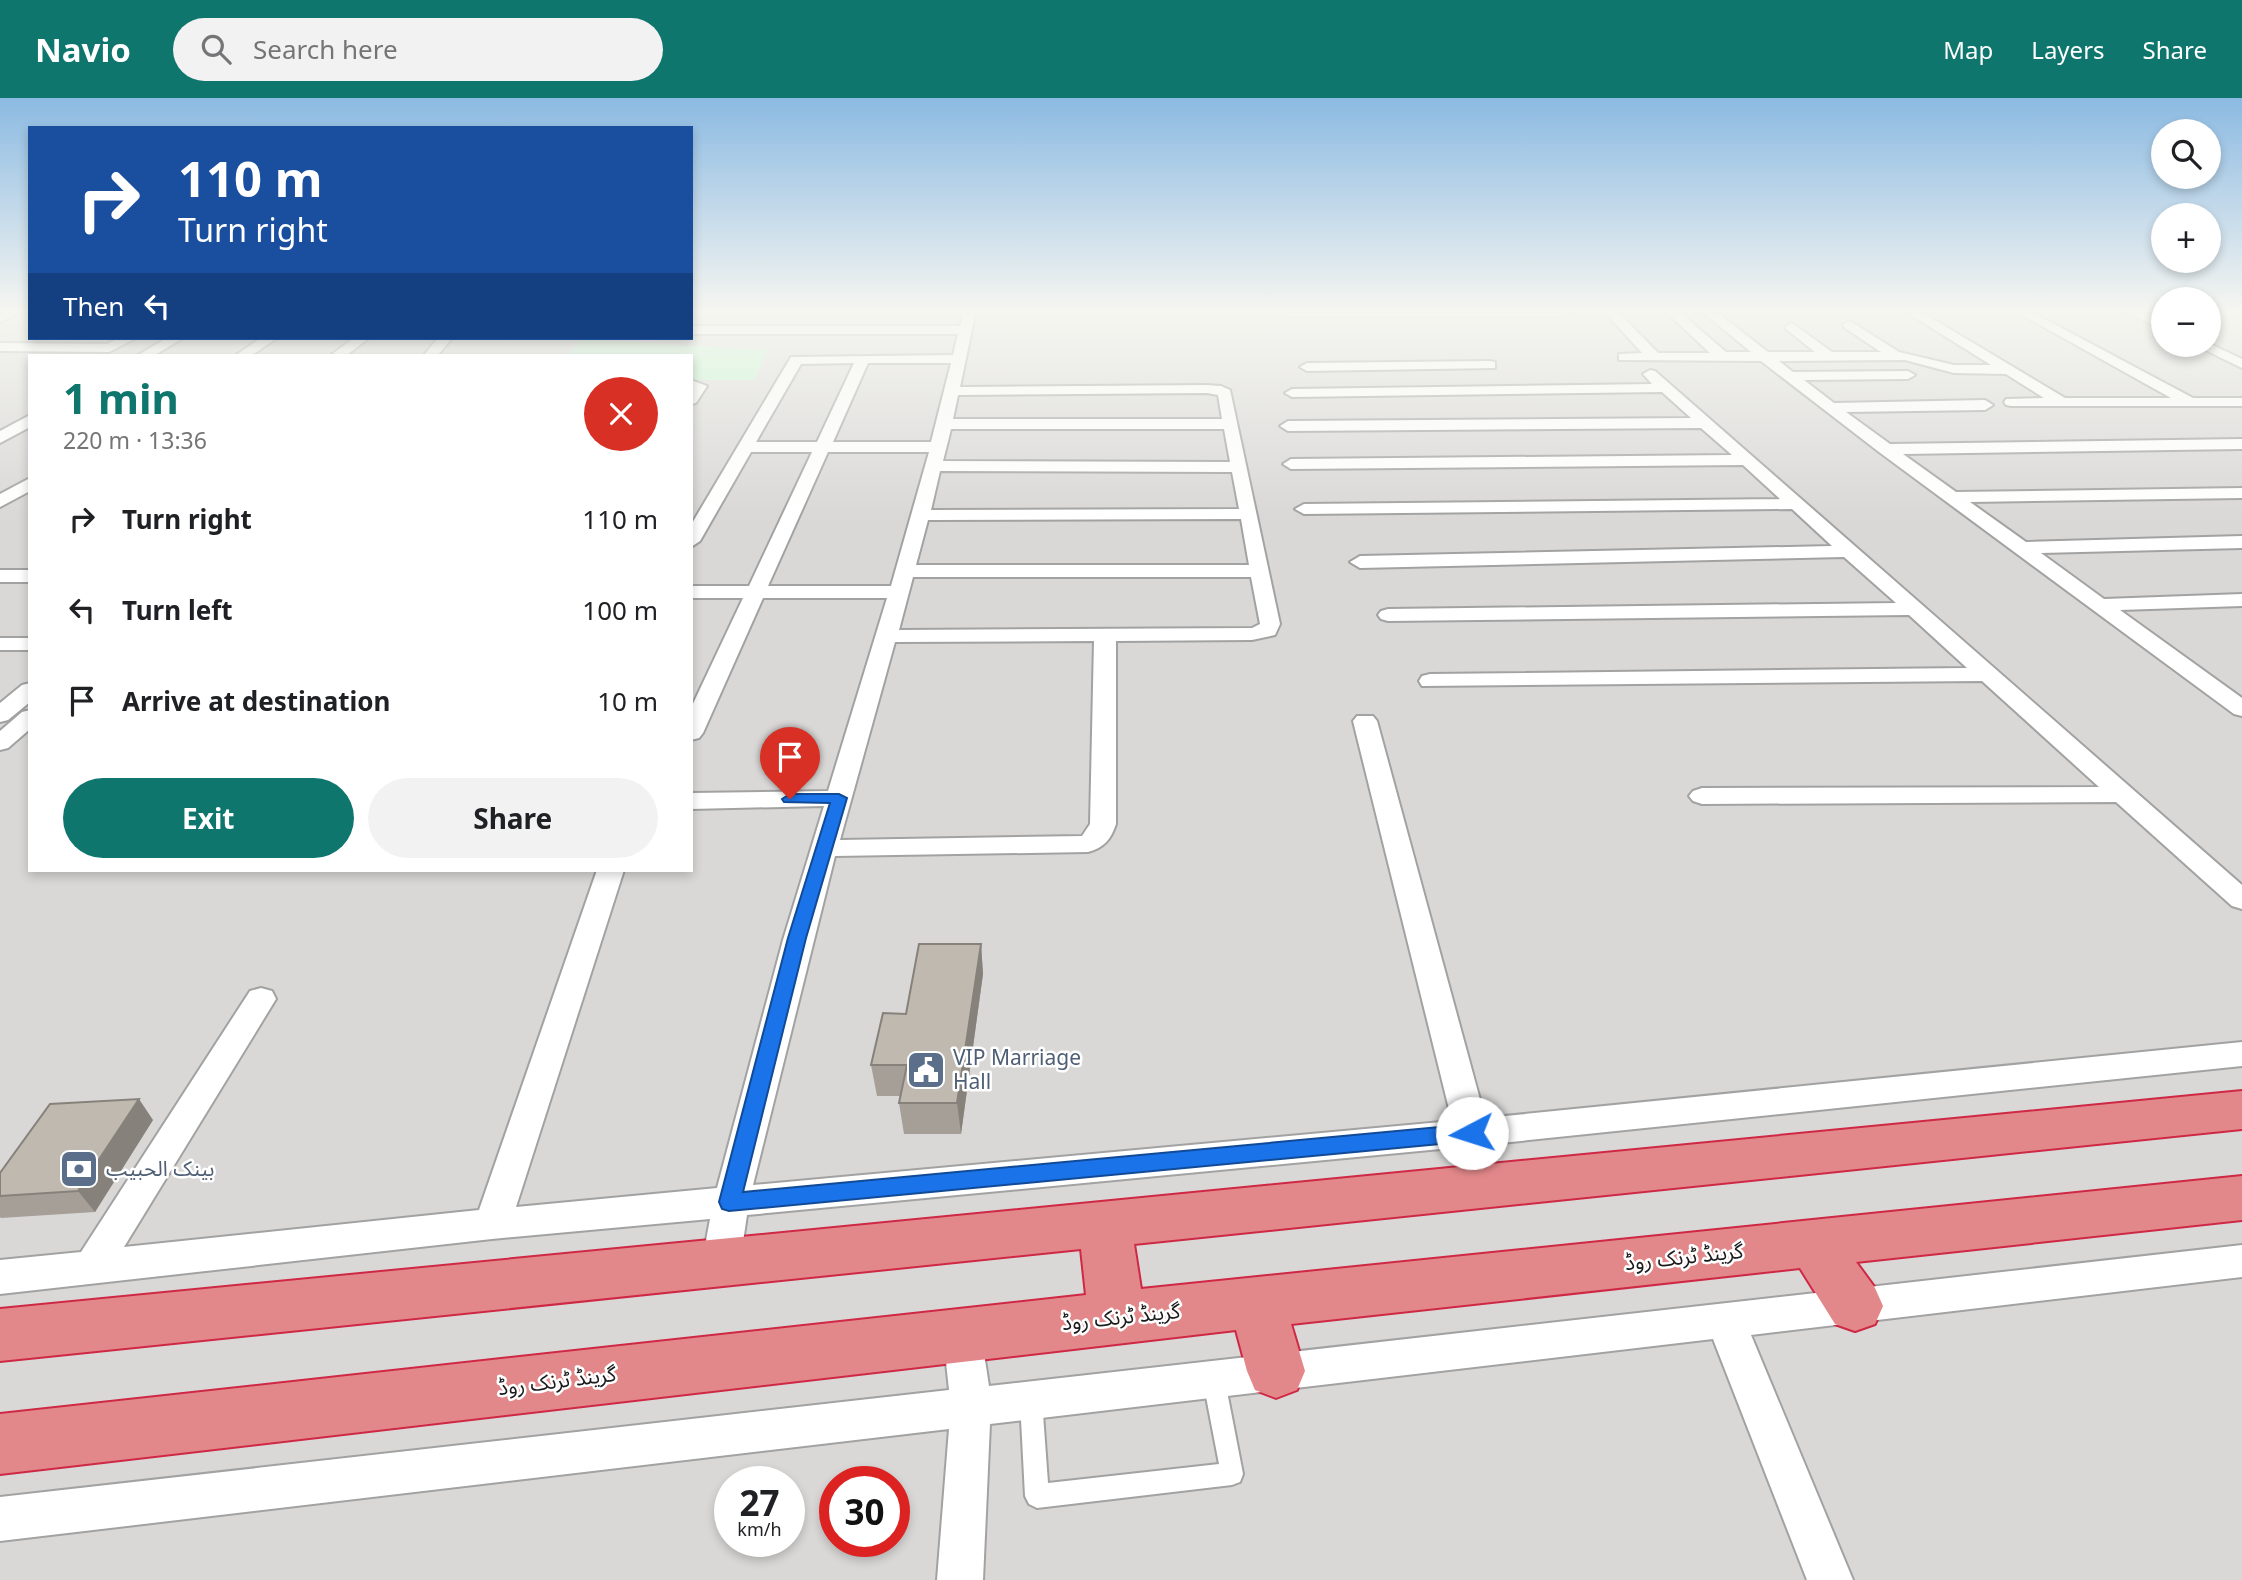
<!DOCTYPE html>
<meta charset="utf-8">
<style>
body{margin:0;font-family:"Noto Sans","Noto Sans Arabic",sans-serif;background:#f2f2f2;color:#202124;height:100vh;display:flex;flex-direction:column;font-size:26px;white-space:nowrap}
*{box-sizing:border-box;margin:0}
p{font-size:23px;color:#757577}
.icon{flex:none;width:38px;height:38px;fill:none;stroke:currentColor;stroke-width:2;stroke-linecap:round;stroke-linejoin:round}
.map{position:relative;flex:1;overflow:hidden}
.side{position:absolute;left:28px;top:256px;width:665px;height:518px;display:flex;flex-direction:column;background:#fff;border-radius:0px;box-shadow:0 4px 10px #0003}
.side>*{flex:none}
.guide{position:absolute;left:28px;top:28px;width:665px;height:214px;border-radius:0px;box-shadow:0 4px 10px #0003;background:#1a4fa0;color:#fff;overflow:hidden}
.fabs{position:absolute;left:2151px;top:21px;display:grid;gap:14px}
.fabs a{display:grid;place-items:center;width:70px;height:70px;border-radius:50%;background:#fff;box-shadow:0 4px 10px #0003;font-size:35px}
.speed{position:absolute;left:714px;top:1368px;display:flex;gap:14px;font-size:35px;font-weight:700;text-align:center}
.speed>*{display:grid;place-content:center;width:91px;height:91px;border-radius:50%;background:#fff;box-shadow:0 4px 10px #0003;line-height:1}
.speed small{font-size:18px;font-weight:400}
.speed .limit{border:10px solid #d22;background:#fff;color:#111}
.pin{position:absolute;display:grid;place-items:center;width:60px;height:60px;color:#fff;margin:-72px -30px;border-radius:50% 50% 50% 0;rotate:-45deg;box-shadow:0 0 7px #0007}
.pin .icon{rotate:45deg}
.me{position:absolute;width:77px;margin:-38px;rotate:265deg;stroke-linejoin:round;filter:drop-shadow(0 0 5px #0008)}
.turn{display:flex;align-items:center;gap:24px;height:147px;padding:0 35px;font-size:32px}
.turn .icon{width:91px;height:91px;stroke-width:2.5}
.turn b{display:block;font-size:49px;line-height:60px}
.then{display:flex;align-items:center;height:66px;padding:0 35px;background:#0003;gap:14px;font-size:26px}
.round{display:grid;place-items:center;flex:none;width:74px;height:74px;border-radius:37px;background:#f2f2f2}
.summary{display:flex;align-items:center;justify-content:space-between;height:119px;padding:0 35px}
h1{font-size:42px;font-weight:700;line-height:52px;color:#0f766e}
.action{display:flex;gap:14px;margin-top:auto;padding:14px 35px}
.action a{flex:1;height:80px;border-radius:42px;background:#0f766e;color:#fff;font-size:28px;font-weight:700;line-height:80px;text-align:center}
.action a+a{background:#f2f2f2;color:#202124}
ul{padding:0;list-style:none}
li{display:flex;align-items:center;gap:21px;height:91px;padding:0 35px}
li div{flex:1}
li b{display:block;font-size:26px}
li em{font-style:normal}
header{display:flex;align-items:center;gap:42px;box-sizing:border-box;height:98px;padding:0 35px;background:#0f766e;color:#fff}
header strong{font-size:33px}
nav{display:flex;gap:38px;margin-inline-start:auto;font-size:24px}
.search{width:490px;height:63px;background:#f2f2f2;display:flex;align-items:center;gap:18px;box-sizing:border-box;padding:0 24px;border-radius:38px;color:#757577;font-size:26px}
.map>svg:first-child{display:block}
.residential{fill:#d9d8d7;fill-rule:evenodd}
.park{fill:#bcf7cb}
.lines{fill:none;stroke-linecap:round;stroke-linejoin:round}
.lane-casing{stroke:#a2a2a2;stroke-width:4}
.street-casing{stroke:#a2a2a2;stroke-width:4}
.highway-casing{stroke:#cf2845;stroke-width:4}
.lane{fill:#fff;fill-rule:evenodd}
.street{fill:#fff;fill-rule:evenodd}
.highway{fill:#e3888a;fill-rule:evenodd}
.wall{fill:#a59f97}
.shaded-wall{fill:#86827b}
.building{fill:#c0b9b0;stroke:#86827b;stroke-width:2}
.route{fill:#1a73e8;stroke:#114b97;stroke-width:2}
.labels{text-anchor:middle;stroke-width:5;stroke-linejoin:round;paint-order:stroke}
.near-service-label{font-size:21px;fill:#4e5e75;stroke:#fff;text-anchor:start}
.near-street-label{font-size:21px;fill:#1b1b1b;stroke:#fff}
</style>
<header>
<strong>Navio</strong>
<div class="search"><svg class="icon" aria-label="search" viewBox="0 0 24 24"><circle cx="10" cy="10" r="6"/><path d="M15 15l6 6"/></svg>Search here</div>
<nav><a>Map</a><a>Layers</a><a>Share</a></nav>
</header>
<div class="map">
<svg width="2242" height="1482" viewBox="0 0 2242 1482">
<rect width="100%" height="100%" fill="#eceae0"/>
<path class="residential" d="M0 212H30V240H691V212H2163V247H2208L2209 212H2242V1482H0ZM30 257H691V772H30ZM730 1384H789V1444H730ZM835 1384H894V1444H835Z"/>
<path class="park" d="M582 241 768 252 754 282H691V257H568Z"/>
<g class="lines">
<defs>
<path id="lane" d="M1214 1273 1222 1276 1225 1283 1243 1376 1240 1384 1232 1387 1037 1410 1029 1406 1025 1398 1020 1302 1023 1295 1031 1292 1039 1295 1042 1302 1048 1385 1219 1366 1203 1283 1206 1276Z"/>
<path id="street" d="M8 212H24L0 224V215Z
M964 212H976L960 289 1207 287 1221 288 1230 292 1280 526 1275 537 1252 542 1116 543V726C1111 741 1104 750 1088 754L835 758 753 1087 1452 1023 1353 623 1357 618H1373L1377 623 1485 1020 2242 944V968L1472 1048 747 1117 740 1164 734 1175 721 1180 708 1175 702 1164 710 1121 492 1141 0 1196V1162L81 1154 250 893 261 890 272 893 276 901 124 1149 479 1112 597 772H624L516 1109 717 1090 783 842 824 708 691 711V695L828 693 887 500H763L703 635 699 640 691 642V610L743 500H691V488H749L812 354H751L700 443 691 449V427L791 259 953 257 958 236H691V228H960ZM854 265 817 344H756L801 266ZM868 265H951L931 344H833ZM1207 295 1218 297 1222 321H953L958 297ZM951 331H1224L1230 364 943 363ZM828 354H929L891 488H768ZM940 373 1232 374 1239 411 931 412ZM1241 421 1249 467H916L928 422ZM913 479H1251L1260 526 1252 530 899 532ZM1094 543 1090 726 1082 738 840 742 895 544Z
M1282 212H1568L1569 214 1563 218H1287L1283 217Z
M1603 212H1616L1658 255H1710L1664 212H1677L1726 254H1751L1700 212H1714L1768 254H1815L1787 232 1785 229 1792 225 1832 254H1881L1845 230 1843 227 1850 223 1899 254 1954 267H1991L1903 212H1918L2065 300H2171L2013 212H2028L2193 300H2242V308H2011L2006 307 2004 304 2006 301 2044 300 2006 276 1954 275 1905 262 1779 263 1793 274 1908 273 1915 277 1908 281 1804 282 1834 305 1985 302 1993 307 1985 312 1846 314 1890 346 2242 341V351L1903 356 1956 394 2242 390V400L1970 404 2026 444 2242 438V450L2041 455 2104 501 2242 496V508L2120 512 2242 600V618L2234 616 1879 354 1761 263 1619 262V256L1642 255Z
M2123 212H2139L2163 223V232Z
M119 240H136L109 254 0 253V245L107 246Z
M167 240H183L155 257H138Z
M261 240H277L252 257H236Z
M354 240H369L347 257H331Z
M438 240H452L438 257H424Z
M2208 245 2242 261V270L2195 247Z
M1490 263 1495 264V270L1307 273 1300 269 1307 265Z
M1650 272 1655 273 1711 322 2242 787V811L2232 808 2116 704 1702 706 1693 703 1689 698 1693 693 1702 690 2099 689 1982 583 1422 588 1419 583 1422 578 1430 576 1967 570 1909 517 1388 523 1381 521 1378 517 1381 513 1388 511 1896 505 1844 459 1360 470 1350 464 1360 458 1832 448 1792 411 1304 416 1295 411 1304 406 1780 401 1743 367 1291 371 1283 366 1291 361 1732 357 1701 330 1288 333 1280 328 1288 323 1691 320 1662 294 1292 299 1285 295 1292 291 1652 286 1643 276Z
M691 282 707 288 696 305 691 306Z
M30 317V329L0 345V333Z
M30 380V393L0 409V396Z
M0 472H30V484H0Z
M0 540H30V552H0Z
M30 585V604L8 622 0 624V605L22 587Z
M30 612V631L8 650 0 652V633L22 614Z
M2242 1147V1179L1751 1237 1853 1482H1807L1713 1241 990 1326 983 1482H937L949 1331 0 1443V1399L949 1292 943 1236 948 1223 962 1218 976 1223 981 1236 989 1288Z"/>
<path id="highway" d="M2242 993V1031L1134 1146 1141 1191 2242 1078V1122L1856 1164 1875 1190 1883 1208 1875 1226 1855 1233 1835 1226 1800 1170 1291 1226 1305 1273 1297 1292 1276 1300 1255 1292 1247 1273 1236 1232 0 1376V1316L1086 1197 1081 1151 0 1263V1211Z"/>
</defs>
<use href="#lane" class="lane-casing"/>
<use href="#street" class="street-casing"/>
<use href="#highway" class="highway-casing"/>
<use href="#lane" class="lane"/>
<use href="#street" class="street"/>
<use href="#highway" class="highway"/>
</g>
<path class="wall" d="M981 846 983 876 961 1036H904L899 1005 900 998H877L871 967 906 916Z
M153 1022 95 1114 1 1120 0 1119V1075Z"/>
<path class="shaded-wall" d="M981 846 983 876 961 1036 957 1005Z
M139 1001 153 1022 95 1114 78 1093Z"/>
<path class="building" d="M919 846H981L957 1005H899L907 967H871L883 915 906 916Z
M139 1001 78 1093 0 1098V1075L50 1006Z"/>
<linearGradient id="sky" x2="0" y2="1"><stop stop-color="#8bbae2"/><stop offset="0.51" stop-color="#f6f6f1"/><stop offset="1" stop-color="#f6f6f1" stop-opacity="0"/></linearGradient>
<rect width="2242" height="419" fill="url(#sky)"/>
<path class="route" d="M790 696H839L847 700 806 840 743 1094 1472 1026 1479 1029 1482 1035 1479 1040 1472 1043 729 1113 722 1111 719 1104 788 840 830 705 784 704 782 701Z"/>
<defs>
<symbol id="civic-square" viewBox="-11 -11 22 22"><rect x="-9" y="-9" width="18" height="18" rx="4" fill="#5c6f8a" stroke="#fff"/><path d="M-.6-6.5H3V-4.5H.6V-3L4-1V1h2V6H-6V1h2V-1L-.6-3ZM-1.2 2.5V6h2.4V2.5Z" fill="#fff"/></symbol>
<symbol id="bank-square" viewBox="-11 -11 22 22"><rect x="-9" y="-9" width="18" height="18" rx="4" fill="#5c6f8a" stroke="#fff"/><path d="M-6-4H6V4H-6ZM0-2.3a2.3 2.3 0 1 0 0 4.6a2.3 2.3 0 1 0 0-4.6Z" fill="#fff"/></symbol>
</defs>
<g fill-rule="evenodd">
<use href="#civic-square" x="904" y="950" width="44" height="44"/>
<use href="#bank-square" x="57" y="1049" width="44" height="44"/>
</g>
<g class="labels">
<g class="near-service-label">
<text x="953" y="967">VIP Marriage<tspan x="953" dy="24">Hall</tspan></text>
<text x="106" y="1078">بينک الحبيب</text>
</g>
<g class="near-street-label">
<text transform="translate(1684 1159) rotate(-6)" y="7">گرینڈ ٹرنک روڈ</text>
<text transform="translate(1121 1219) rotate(-6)" y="7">گرینڈ ٹرنک روڈ</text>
<text transform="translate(557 1283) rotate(-7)" y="7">گرینڈ ٹرنک روڈ</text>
</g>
</g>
</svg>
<div class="fabs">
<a><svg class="icon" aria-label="search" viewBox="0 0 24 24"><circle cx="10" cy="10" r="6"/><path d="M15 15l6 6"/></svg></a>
<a>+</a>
<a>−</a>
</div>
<div class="speed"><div>27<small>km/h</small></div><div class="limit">30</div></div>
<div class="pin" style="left:790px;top:701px;background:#d93025"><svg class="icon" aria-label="arrive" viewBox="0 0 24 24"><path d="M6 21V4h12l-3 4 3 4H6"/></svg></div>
<svg class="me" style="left:1472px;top:1035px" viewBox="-20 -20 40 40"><circle r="19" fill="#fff"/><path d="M0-13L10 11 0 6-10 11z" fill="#1a73e8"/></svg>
<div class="guide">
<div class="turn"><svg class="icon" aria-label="right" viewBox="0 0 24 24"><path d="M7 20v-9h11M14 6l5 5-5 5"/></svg><div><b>110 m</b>Turn right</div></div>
<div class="then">Then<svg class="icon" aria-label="left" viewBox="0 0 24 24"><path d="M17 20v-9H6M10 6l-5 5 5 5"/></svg></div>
</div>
<section class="side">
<div class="summary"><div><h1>1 min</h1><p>220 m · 13:36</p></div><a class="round" style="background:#d93025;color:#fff"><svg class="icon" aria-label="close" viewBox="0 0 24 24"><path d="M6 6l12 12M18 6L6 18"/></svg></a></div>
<ul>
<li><svg class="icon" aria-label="right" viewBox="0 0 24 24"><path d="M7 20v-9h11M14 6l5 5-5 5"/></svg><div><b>Turn right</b></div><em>110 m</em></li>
<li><svg class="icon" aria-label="left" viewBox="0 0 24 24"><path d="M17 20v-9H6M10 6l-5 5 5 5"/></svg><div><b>Turn left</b></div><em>100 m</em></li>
<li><svg class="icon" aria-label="arrive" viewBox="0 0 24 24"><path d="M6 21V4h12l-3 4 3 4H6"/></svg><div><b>Arrive at destination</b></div><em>10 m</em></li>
</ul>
<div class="action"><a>Exit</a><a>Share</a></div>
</section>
</div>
